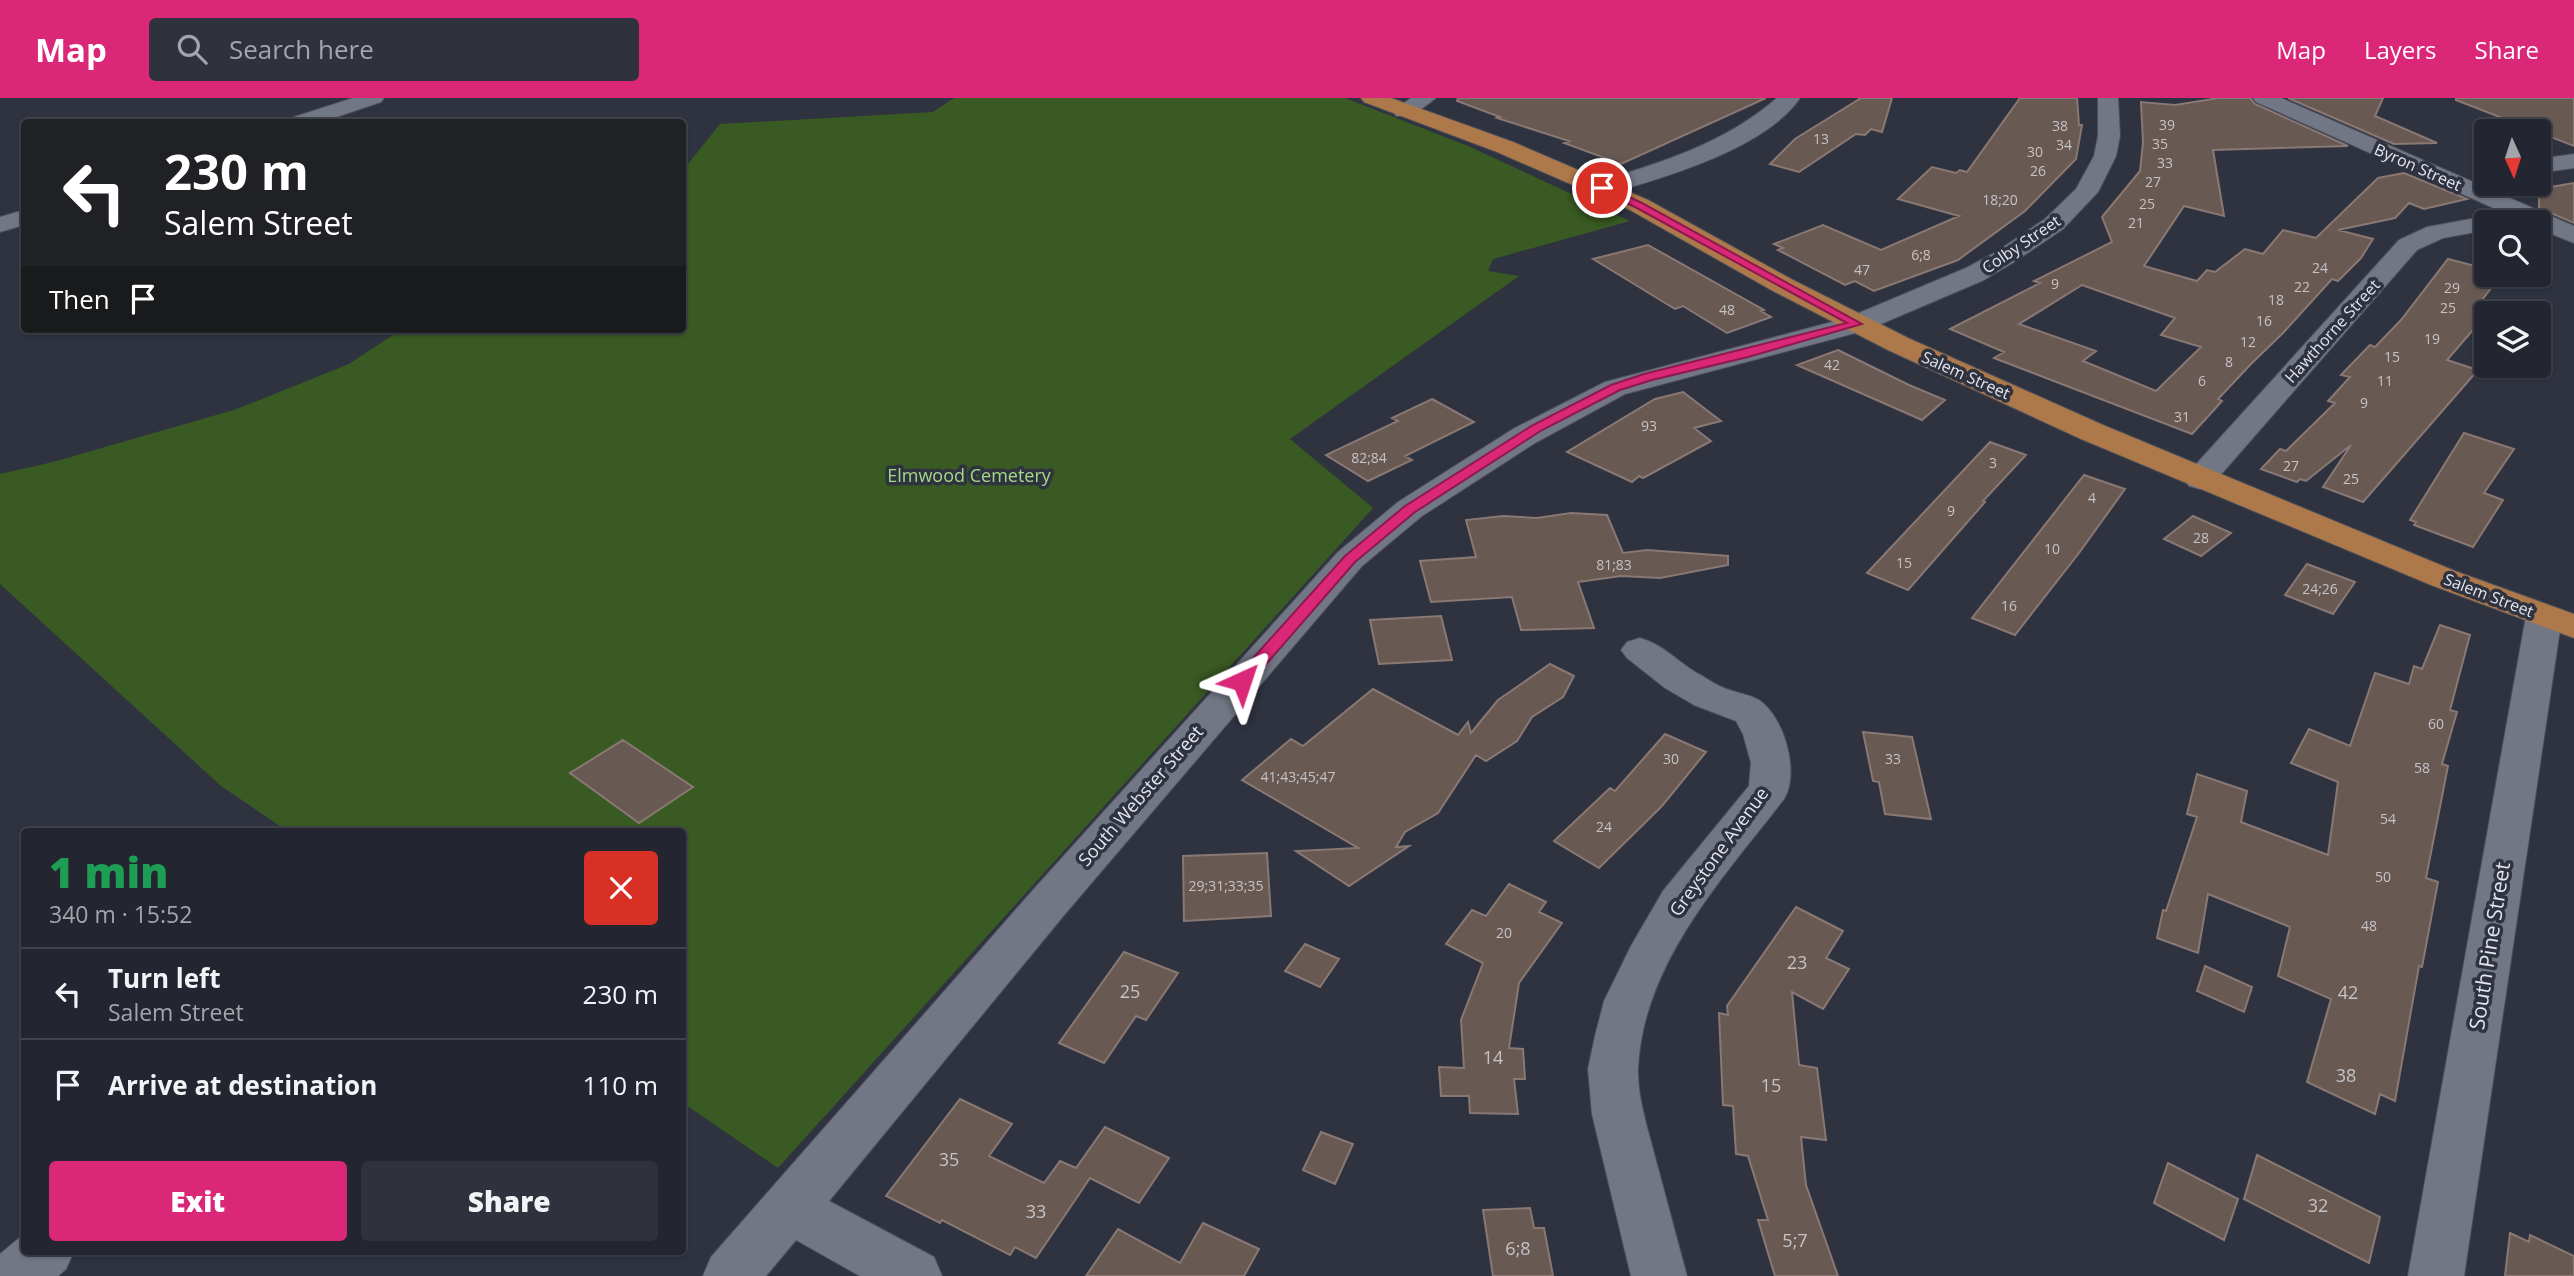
<!DOCTYPE html>
<meta charset="utf-8">
<style>
body{margin:0;font-family:"Open Sans",sans-serif;background:#2f323c;color:#f1f3f6;height:100vh;display:flex;flex-direction:column;font-size:26px;white-space:nowrap}
*{box-sizing:border-box;margin:0}
p{font-size:23px;color:#a3a5ab}
.icon{flex:none;width:38px;height:38px;fill:none;stroke:currentColor;stroke-width:2;stroke-linecap:round;stroke-linejoin:round}
.map{position:relative;flex:1;overflow:hidden}
.side{position:absolute;left:21px;top:730px;width:665px;height:427px;display:flex;flex-direction:column;background:#232630;border-radius:7px;box-shadow:0 2px 5px #0004,0 0 0 2px #40434c}
.side>*{flex:none}
.banner{position:absolute;left:21px;top:21px;width:665px;height:214px;border-radius:7px;box-shadow:0 2px 5px #0004,0 0 0 2px #40434c;background:#202124;color:#fff;overflow:hidden}
.needle{width:46px;rotate:177deg}
.fabs{position:absolute;left:2474px;top:21px;display:grid;gap:14px}
.fabs a{display:grid;place-items:center;width:77px;height:77px;border-radius:7px;background:#232630;box-shadow:0 2px 5px #0004,0 0 0 2px #40434c;font-size:35px}
.pin{position:absolute;display:grid;place-items:center;width:60px;height:60px;color:#fff;margin:-30px;border:4px solid #fff;border-radius:50%;box-shadow:0 2px 7px #0007}
.me{position:absolute;width:77px;margin:-38px;rotate:42deg;stroke-linejoin:round;filter:drop-shadow(0 0 5px #0008)}
.turn{display:flex;align-items:center;gap:24px;height:147px;padding:0 28px;font-size:32px}
.turn .icon{width:91px;height:91px;stroke-width:2.5}
.turn b{display:block;font-size:49px;line-height:60px}
.then{display:flex;align-items:center;height:66px;padding:0 28px;background:#0003;gap:14px;font-size:26px}
.round{display:grid;place-items:center;flex:none;width:74px;height:74px;border-radius:7px;background:#2f323c}
.head{display:flex;align-items:center;justify-content:space-between;height:119px;padding:0 28px}
h1{font-size:42px;font-weight:800;line-height:52px;color:#1e9e55}
.cta{display:flex;gap:14px;margin-top:auto;padding:14px 28px}
.cta a{flex:1;height:80px;border-radius:7px;background:#db2777;color:#fff;font-size:28px;font-weight:800;line-height:80px;text-align:center}
.cta a+a{background:#2f323c;color:#f1f3f6}
ul{padding:0;list-style:none}
li{display:flex;align-items:center;gap:21px;height:91px;padding:0 28px;border-top:2px solid #40434c}
li div{flex:1}
li b{display:block;font-size:26px}
li em{font-style:normal}
header{display:flex;align-items:center;gap:42px;box-sizing:border-box;height:98px;padding:0 35px;background:#db2777;color:#fff}
header strong{font-size:33px}
nav{display:flex;gap:38px;margin-inline-start:auto;font-size:24px}
.search{width:490px;height:63px;background:#2f323c;display:flex;align-items:center;gap:18px;box-sizing:border-box;padding:0 24px;border-radius:7px;color:#a3a5ab;font-size:26px}
.map>svg:first-child{display:block}
.green{fill:#395a22}
.building{fill:#685953;stroke:#897873;stroke-width:2;fill-rule:evenodd}
.lines{fill:none;stroke-linecap:round;stroke-linejoin:round}
.minor-casing{stroke:#4d505a;stroke-width:2}
.major-casing{stroke:#4d505a;stroke-width:2}
.minor{fill:#727785;fill-rule:evenodd}
.major{fill:#ae794a;fill-rule:evenodd}
.route{fill:#db2777;stroke:#8e194d;stroke-width:2}
.labels{text-anchor:middle;stroke-width:7;stroke-linejoin:round;paint-order:stroke}
.number-label{font-size:14px;fill:#c4c3c7}
.far-street-label{font-size:16px;fill:#e3e6ee;stroke:#2f3340}
.park-label{font-size:18px;fill:#a4d785;stroke:#2f3340}
.street-label{font-size:18px;fill:#e3e6ee;stroke:#2f3340}
.near-number-label{font-size:18px;fill:#c4c3c7}
.near-street-label{font-size:21px;fill:#e3e6ee;stroke:#2f3340}
</style>
<header>
<strong>Map</strong>
<div class="search"><svg class="icon" aria-label="search" viewBox="0 0 24 24"><circle cx="10" cy="10" r="6"/><path d="M15 15l6 6"/></svg>Search here</div>
<nav><a>Map</a><a>Layers</a><a>Share</a></nav>
</header>
<div class="map">
<svg width="2574" height="1178" viewBox="0 0 2574 1178">
<rect width="100%" height="100%" fill="#2f3340"/>
<path class="green" d="M954 0H1345L1468 48 1630 123 1493 161 1488 173 1519 178 1290 341 1373 410 778 1070 683 1005 682 733H287L221 688 0 486V376L53 364 237 311 349 266 402 231H682L683 72 720 26 933 14Z"/>
<path class="building" d="M1458 0H1766L1621 66 1564 45 1569 43 1497 20 1500 19 1457 3Z
M1861 0H1892L1882 34 1871 31 1865 37 1856 36 1799 74 1770 66 1795 41Z
M2020 0H2077L2079 27H2082L2076 61 2025 113 1958 162 1874 193 1855 183 1845 187 1778 152 1783 150 1774 146 1823 127 1881 152 1959 118 1898 101 1932 69 1956 75 1960 72 1967 74Z
M2219 0H2250L2255 6 2348 48 2213 52 2224 118 2184 108 2144 168 2197 183 2207 172 2215 174 2245 151 2263 156 2283 132 2316 140 2378 80 2404 75 2467 101 2424 111 2409 105 2395 120 2338 132 2373 141 2361 160 2338 183 2332 181 2283 235 2252 265 2218 301 2222 303 2192 336 1994 260 2004 254 1950 231 2040 185 2034 183 2112 144 2102 119 2140 73 2143 44 2141 4 2175 7ZM2082 187 2175 220 2161 237 2201 249 2156 293 2083 263 2096 253 2019 226Z
M2288 0H2383L2375 18 2437 45 2394 46Z
M2456 0H2574V48L2456 2Z
M2574 85V125L2539 110V91Z
M1648 147 1764 212 1761 213 1771 219 1727 235 1683 208 1675 211 1593 161Z
M2448 161 2475 168 2487 167V177H2501L2479 206 2492 210 2447 262 2478 272 2363 404 2323 389 2351 347 2306 383 2300 381 2297 384 2261 371 2280 351 2286 353 2335 305 2328 303 2350 279 2341 277 2370 247 2375 249 2401 222Z
M1838 252 1909 287 1945 302 1922 322 1797 267Z
M1683 294 1721 323 1694 330 1711 343 1643 380 1639 378 1632 384 1567 354 1655 301Z
M1432 301 1474 324 1405 358 1412 362 1368 383 1326 357 1398 323 1392 320Z
M2464 335 2514 351 2484 395 2503 402 2473 449 2414 427 2416 424 2410 422Z
M1990 344 2026 357 1983 403 1985 404 1908 492 1867 475Z
M2084 377 2125 391 2079 455 2015 537 1972 520Z
M1571 415 1607 417 1623 455 1647 452 1728 458V467L1660 480 1621 478 1578 484 1594 530 1521 532 1512 499 1431 504 1420 463 1476 459 1466 422 1503 418 1537 420Z
M2193 418 2231 435 2201 458 2164 441Z
M2307 466 2355 484 2333 516 2285 497Z
M1441 518 1452 562 1379 566 1370 522Z
M2440 527 2470 537 2450 612 2457 614 2442 666 2448 668 2426 780 2438 784 2422 869 2419 868 2395 1003 2380 996 2375 1016 2307 984 2331 901 2278 878 2290 829 2208 796 2198 855 2157 840 2163 812 2166 813 2197 719 2187 716 2197 676 2247 693 2241 724 2328 757 2338 684 2291 665 2309 631 2350 648 2375 575 2409 586 2414 568 2422 571Z
M1550 566 1574 578 1563 599 1532 619 1517 643 1486 663 1476 657 1438 715 1405 734 1396 749 1409 748 1349 788 1296 753 1358 750 1242 682 1291 641 1303 648 1373 591 1458 637 1468 624 1471 635 1498 602Z
M1863 634 1912 639 1931 721 1885 716 1879 684 1873 683Z
M1665 636 1706 654 1662 708 1599 770 1554 743 1610 690 1615 693Z
M623 642 693 689 639 725 570 675Z
M1267 755 1271 818 1184 823 1183 758Z
M1509 786 1546 804 1539 814 1562 825 1519 885 1509 950 1523 951 1525 981H1514L1518 1016 1470 1015 1469 998H1441L1439 969 1464 970 1461 922 1483 865 1446 846 1472 812 1486 818Z
M1796 809 1843 833 1826 860 1849 871 1823 911 1792 894 1799 967 1817 970 1826 1042 1801 1039 1806 1087 1838 1178H1775L1758 1122H1768L1748 1058 1736 1056 1733 1008 1723 1007 1719 915 1728 917 1727 908Z
M1305 846 1339 861 1320 889 1285 873Z
M1124 854 1178 875 1146 922 1136 918 1104 965 1059 945Z
M2205 868 2252 889 2244 914 2197 893Z
M960 1001 1012 1026 989 1058 1044 1085 1060 1063 1076 1070 1105 1029 1169 1060 1139 1105 1090 1080 1036 1160 1015 1149 1010 1157 942 1122 940 1125 886 1098Z
M1321 1034 1353 1046 1335 1086 1303 1072Z
M2257 1057 2380 1119 2369 1165 2244 1101Z
M2168 1065 2238 1101 2224 1142 2154 1105Z
M1530 1110 1534 1130H1544L1553 1178H1493L1483 1112Z
M1203 1125 1259 1151 1244 1178H1086L1118 1131 1180 1165Z
M2510 1135 2529 1144 2530 1137 2574 1158V1178H2505Z"/>
<g class="lines">
<defs>
<path id="minor" d="M353 0H384L381 4 322 24H291L294 19Z
M1411 0H1436L1412 18H1396L1393 13Z
M1777 0H1800C1770 44 1690 71 1641 86 1626 90 1609 99 1594 95L1590 90 1594 85C1660 65 1724 46 1777 0Z
M2098 0H2118L2120 38 2116 58 2098 94 2063 131 2014 164 1984 182 1867 232 1625 296 1535 345 1422 418 1362 468 1065 816 829 1103 934 1159 942 1178H860L796 1142 766 1178H703L711 1159 1033 792 1338 454 1398 404 1513 331 1605 284 1847 220 1966 170 1996 154 2045 121 2076 91 2094 58 2098 38Z
M2253 0H2281L2574 128V145L2539 131V124H2525L2256 4Z
M2574 56V70L2539 75V61Z
M24 112V127L0 134V119Z
M2487 118 2496 120 2499 124H2487V132L2443 140 2417 152 2211 388 2200 391 2189 388 2184 381 2189 374 2399 142 2427 129Z
M2544 507 2557 510 2562 518 2464 1178H2408L2526 518 2531 510Z
M1640 540C1662 546 1676 562 1695 574 1705 579 1714 586 1724 590 1735 595 1756 597 1764 606 1786 626 1799 676 1784 701 1723 780 1643 865 1638 970 1637 999 1648 1031 1655 1059 1666 1099 1676 1138 1687 1178H1631L1592 1016 1588 971 1595 938 1604 903 1631 848 1663 793 1749 688 1751 665 1743 636 1736 623 1694 607 1665 590 1627 560 1621 552 1627 544Z
M24 1136V1153H74L66 1171 58 1178H0V1156Z"/>
<path id="major" d="M1361 0H1391L1513 44 1648 102 1791 181 1908 240 2103 327 2455 473 2574 516V540L2431 487 2081 341 1888 252 1773 193 1630 112 1497 54 1364 4Z"/>
</defs>
<use href="#minor" class="minor-casing"/>
<use href="#major" class="major-casing"/>
<use href="#minor" class="minor"/>
<use href="#major" class="major"/>
</g>
<path class="route" d="M1599 88H1606L1642 105 1862 226 1748 259 1652 282 1620 292 1542 332 1415 414 1355 464 1248 587H1236L1234 583 1236 579 1345 458 1405 408 1533 327 1611 287 1644 276 1847 225 1635 109 1599 92Z"/>
<g class="labels">
<g class="number-label">
<text x="2167" y="32">39</text>
<text x="2060" y="33">38</text>
<text x="1821" y="46">13</text>
<text x="2160" y="51">35</text>
<text x="2064" y="52">34</text>
<text x="2035" y="59">30</text>
<text x="2165" y="70">33</text>
<text x="2038" y="78">26</text>
<text x="2153" y="89">27</text>
<text x="2000" y="107">18;20</text>
<text x="2147" y="111">25</text>
<text x="2136" y="130">21</text>
<text x="1921" y="162">6;8</text>
<text x="2320" y="175">24</text>
<text x="1862" y="177">47</text>
<text x="2055" y="191">9</text>
<text x="2302" y="194">22</text>
<text x="2452" y="195">29</text>
<text x="2276" y="207">18</text>
<text x="2448" y="215">25</text>
<text x="1727" y="217">48</text>
<text x="2264" y="228">16</text>
<text x="2432" y="246">19</text>
<text x="2248" y="249">12</text>
<text x="2392" y="264">15</text>
<text x="2229" y="269">8</text>
<text x="1832" y="272">42</text>
<text x="2202" y="288">6</text>
<text x="2385" y="288">11</text>
<text x="2364" y="310">9</text>
<text x="2182" y="324">31</text>
<text x="1649" y="333">93</text>
<text x="1369" y="365">82;84</text>
<text x="1993" y="370">3</text>
<text x="2291" y="373">27</text>
<text x="2351" y="386">25</text>
<text x="2092" y="405">4</text>
<text x="1951" y="418">9</text>
<text x="2201" y="445">28</text>
<text x="2052" y="456">10</text>
<text x="1904" y="470">15</text>
<text x="1614" y="472">81;83</text>
<text x="2320" y="496">24;26</text>
<text x="2009" y="513">16</text>
<text x="2436" y="631">60</text>
<text x="1671" y="666">30</text>
<text x="1893" y="666">33</text>
<text x="2422" y="675">58</text>
<text x="1298" y="684">41;43;45;47</text>
<text x="2388" y="726">54</text>
<text x="1604" y="734">24</text>
<text x="2383" y="784">50</text>
<text x="1226" y="793">29;31;33;35</text>
<text x="2369" y="833">48</text>
<text x="1504" y="840">20</text>
</g>
<g class="far-street-label">
<text transform="translate(2418 69) rotate(24)" y="6">Byron Street</text>
<text transform="translate(2021 146) rotate(-34)" y="6">Colby Street</text>
<text transform="translate(2332 233) rotate(-48)" y="6">Hawthorne Street</text>
<text transform="translate(1966 277) rotate(24)" y="6">Salem Street</text>
<text transform="translate(2489 497) rotate(21)" y="6">Salem Street</text>
</g>
<g class="park-label">
<text x="969" y="384">Elmwood Cemetery</text>
</g>
<g class="street-label">
<text transform="translate(1141 698) rotate(-49)" y="6">South Webster Street</text>
<text transform="translate(1719 754) rotate(-54)" y="6">Greystone Avenue</text>
</g>
<g class="near-number-label">
<text x="1797" y="871">23</text>
<text x="1130" y="900">25</text>
<text x="2348" y="901">42</text>
<text x="1493" y="966">14</text>
<text x="2346" y="984">38</text>
<text x="1771" y="994">15</text>
<text x="949" y="1068">35</text>
<text x="2318" y="1114">32</text>
<text x="1036" y="1120">33</text>
<text x="1795" y="1149">5;7</text>
<text x="1518" y="1157">6;8</text>
</g>
<g class="near-street-label">
<text transform="translate(2490 848) rotate(-81)" y="7">South Pine Street</text>
</g>
</g>
</svg>
<div class="fabs">
<a><svg class="needle" viewBox="-14 -14 28 28"><path d="M0-13l5 13h-10z" fill="#e53935"/><path d="M0 13l5-13h-10z" fill="#a3a5ab"/></svg></a>
<a><svg class="icon" aria-label="search" viewBox="0 0 24 24"><circle cx="10" cy="10" r="6"/><path d="M15 15l6 6"/></svg></a>
<a><svg class="icon" aria-label="layers" viewBox="0 0 24 24"><path d="M12 4l9 5-9 5-9-5zM3 14l9 5 9-5"/></svg></a>
</div>
<div class="pin" style="left:1602px;top:90px;background:#d93025"><svg class="icon" aria-label="arrive" viewBox="0 0 24 24"><path d="M6 21V4h12l-3 4 3 4H6"/></svg></div>
<svg class="me" style="left:1242px;top:583px" viewBox="-20 -20 40 40"><path d="M0-17L14 15 0 8-14 15z" fill="#db2777" stroke="#fff" stroke-width="4"/></svg>
<div class="banner">
<div class="turn"><svg class="icon" aria-label="left" viewBox="0 0 24 24"><path d="M17 20v-9H6M10 6l-5 5 5 5"/></svg><div><b>230 m</b>Salem Street</div></div>
<div class="then">Then<svg class="icon" aria-label="arrive" viewBox="0 0 24 24"><path d="M6 21V4h12l-3 4 3 4H6"/></svg></div>
</div>
<section class="side">
<div class="head"><div><h1>1 min</h1><p>340 m · 15:52</p></div><a class="round" style="background:#d93025;color:#fff"><svg class="icon" aria-label="close" viewBox="0 0 24 24"><path d="M6 6l12 12M18 6L6 18"/></svg></a></div>
<ul>
<li><svg class="icon" aria-label="left" viewBox="0 0 24 24"><path d="M17 20v-9H6M10 6l-5 5 5 5"/></svg><div><b>Turn left</b><p>Salem Street</p></div><em>230 m</em></li>
<li><svg class="icon" aria-label="arrive" viewBox="0 0 24 24"><path d="M6 21V4h12l-3 4 3 4H6"/></svg><div><b>Arrive at destination</b></div><em>110 m</em></li>
</ul>
<div class="cta"><a>Exit</a><a>Share</a></div>
</section>
</div>
